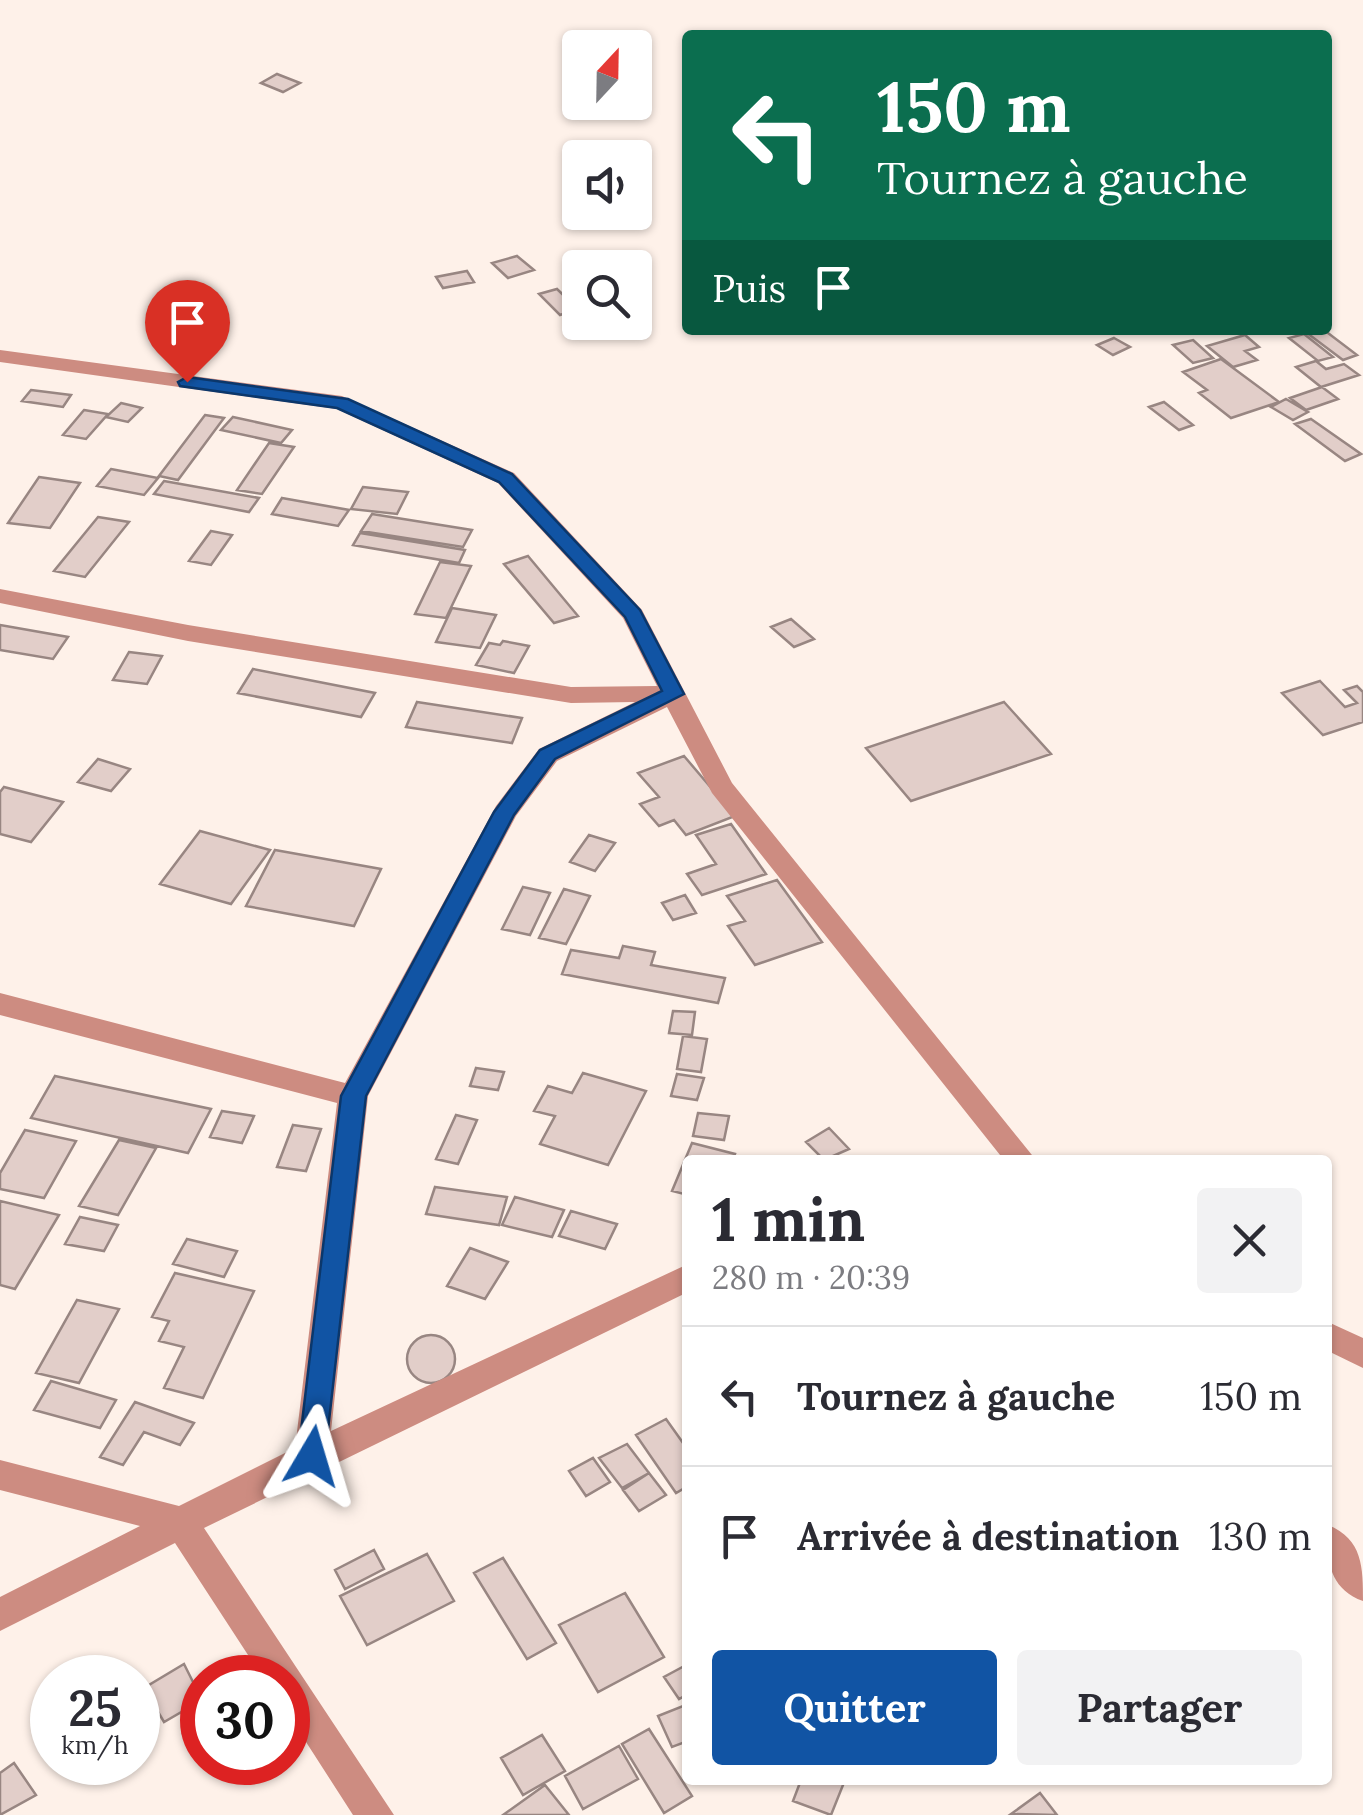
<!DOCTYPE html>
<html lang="fr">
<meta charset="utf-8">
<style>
body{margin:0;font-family:Lora,serif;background:#f2f2f3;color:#2b2b33;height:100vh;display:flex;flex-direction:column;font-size:38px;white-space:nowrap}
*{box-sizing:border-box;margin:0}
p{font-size:32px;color:#7c7c81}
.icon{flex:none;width:55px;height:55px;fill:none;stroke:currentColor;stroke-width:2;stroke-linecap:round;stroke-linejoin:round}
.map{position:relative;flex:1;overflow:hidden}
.sheet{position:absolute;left:682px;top:1155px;width:650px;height:630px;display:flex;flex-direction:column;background:#fff;border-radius:10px;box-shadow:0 2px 8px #0004}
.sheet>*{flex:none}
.guide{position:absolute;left:682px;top:30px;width:650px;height:305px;border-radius:10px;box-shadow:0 2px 8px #0004;background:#0b6e4f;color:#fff;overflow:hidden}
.needle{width:65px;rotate:22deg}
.tools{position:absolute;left:562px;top:30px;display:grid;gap:20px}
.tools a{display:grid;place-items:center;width:90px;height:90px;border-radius:10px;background:#fff;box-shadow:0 2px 8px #0004;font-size:50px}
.speed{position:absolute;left:30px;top:1655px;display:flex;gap:20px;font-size:50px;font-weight:700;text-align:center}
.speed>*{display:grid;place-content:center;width:130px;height:130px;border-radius:50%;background:#fff;box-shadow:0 2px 8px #0004;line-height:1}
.speed small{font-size:25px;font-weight:400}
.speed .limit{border:15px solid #d22;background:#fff;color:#111}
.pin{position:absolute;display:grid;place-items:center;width:85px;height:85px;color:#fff;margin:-102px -42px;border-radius:50% 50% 50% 0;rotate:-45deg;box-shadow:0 0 10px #0007}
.pin .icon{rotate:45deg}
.me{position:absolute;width:110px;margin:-55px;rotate:7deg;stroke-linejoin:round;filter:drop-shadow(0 0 8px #0008)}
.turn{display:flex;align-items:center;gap:35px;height:210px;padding:0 30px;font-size:45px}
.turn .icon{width:130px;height:130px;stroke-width:2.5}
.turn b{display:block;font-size:70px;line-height:85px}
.then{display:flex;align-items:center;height:95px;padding:0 30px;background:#0003;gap:20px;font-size:38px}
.round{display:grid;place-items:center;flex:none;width:105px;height:105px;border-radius:10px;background:#f2f2f3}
.headline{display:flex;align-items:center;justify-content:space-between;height:170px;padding:0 30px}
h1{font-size:60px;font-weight:800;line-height:75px}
.primary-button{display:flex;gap:20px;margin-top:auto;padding:20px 30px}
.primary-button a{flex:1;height:115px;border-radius:10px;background:#1154a4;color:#fff;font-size:40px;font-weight:800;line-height:115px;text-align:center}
.primary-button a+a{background:#f2f2f3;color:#2b2b33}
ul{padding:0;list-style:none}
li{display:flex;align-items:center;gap:30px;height:140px;padding:0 30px;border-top:2px solid #e1e1e2}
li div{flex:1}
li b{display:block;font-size:38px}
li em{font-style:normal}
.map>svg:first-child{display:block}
.building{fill:#e2cec9;stroke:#988682;stroke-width:2.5}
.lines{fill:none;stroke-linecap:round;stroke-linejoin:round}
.minor{fill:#cd8c81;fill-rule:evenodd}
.tertiary{fill:#cd8c81;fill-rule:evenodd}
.route{fill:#1154a4;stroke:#0b376b;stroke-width:2.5}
</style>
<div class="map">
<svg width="1363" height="1815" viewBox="0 0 1363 1815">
<rect width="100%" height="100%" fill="#fef1e9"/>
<path class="building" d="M277 74 300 83 283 92 261 83Z
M517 256 534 270 508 278 492 263Z
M467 271 474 282 443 288 436 277Z
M557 289 578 309 560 315 539 294Z
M1303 330H1324L1357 355 1343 360Z
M1304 334 1333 357 1318 361 1289 338Z
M1245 335 1259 347 1245 351 1257 360 1233 367 1207 346Z
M1114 338 1130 347 1113 355 1097 345Z
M1193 340 1213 358 1193 363 1173 345Z
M1221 359 1279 402 1231 418 1199 393 1207 390 1183 372Z
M1316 361 1326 369 1344 364 1359 375 1321 387 1296 367Z
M1322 387 1338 399 1306 410 1290 398Z
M31 390 71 395 63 407 22 401Z
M1286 399 1308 412 1293 420 1271 407Z
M1164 402 1193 425 1179 430 1149 407Z
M121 403 142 408 128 422 106 417Z
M84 410 108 414 86 439 63 435Z
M205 415 224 418 178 480 159 476Z
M233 417 292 430 281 443 221 430Z
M1311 419 1361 454 1345 461 1295 424Z
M269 443 294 447 262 494 237 490Z
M111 469 158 478 144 495 97 486Z
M39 477 80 483 50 528 8 523Z
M164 481 259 498 249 512 154 494Z
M363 487 408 492 397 514 351 509Z
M282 498 349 510 338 526 272 514Z
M372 514 472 530 463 547 361 531Z
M98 517 129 522 85 577 54 571Z
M211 531 232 535 211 565 189 561Z
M360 533 465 550 459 563 353 545Z
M528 556 578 616 554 623 504 564Z
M440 562 471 566 446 618 415 614Z
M452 608 496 615 480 648 436 642Z
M791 619 814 639 794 647 771 627Z
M0 625 68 637 53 659 0 650Z
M503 641 529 646 514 673 476 665 489 643 500 645Z
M129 652 162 656 147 684 113 680Z
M253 669 375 693 361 717 238 693Z
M1320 681 1345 707 1357 703 1344 690 1357 686 1363 692V722L1323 735 1282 693Z
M417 702 522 718 512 743 406 727Z
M1004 702 1051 754 911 801 866 748Z
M684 756 735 816 686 835 674 820 659 826 640 804 659 797 638 773Z
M98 759 130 769 111 791 78 782Z
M4 787 63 802 31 842 0 834V792Z
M731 824 766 874 702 895 687 874 716 864 696 835Z
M200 831 270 850 231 904 160 884Z
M589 835 615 843 595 871 570 862Z
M275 850 381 869 354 926 246 906Z
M777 880 822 942 755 965 728 926 745 921 727 896Z
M523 887 550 893 530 935 502 929Z
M564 889 590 896 566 944 539 938Z
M685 895 696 913 673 920 662 903Z
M623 946 655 952 651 965 725 978 718 1003 562 974 571 950 619 958Z
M673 1011 695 1012 692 1035 669 1033Z
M683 1036 707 1039 701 1072 677 1069Z
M476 1068 504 1072 498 1090 470 1086Z
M583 1073 646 1091 608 1165 540 1144 555 1116 534 1111 548 1086 572 1093Z
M677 1074 704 1078 697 1100 671 1096Z
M55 1076 211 1109 188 1153 31 1118Z
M222 1111 254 1116 242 1143 210 1137Z
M698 1113 729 1116 724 1140 693 1136Z
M456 1115 477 1120 458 1164 436 1159Z
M293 1125 321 1129 306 1171 277 1167Z
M829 1128 849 1149 824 1160 806 1142Z
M25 1130 76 1141 44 1198 0 1189V1173Z
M119 1140 156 1148 118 1215 79 1206Z
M692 1143 735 1154 733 1160H688V1195L672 1191Z
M435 1187 507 1197 499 1225 426 1214Z
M515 1197 564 1210 552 1237 502 1225Z
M0 1201 59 1215 15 1289 0 1285Z
M571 1211 617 1224 605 1249 559 1236Z
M80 1217 118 1225 104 1251 65 1244Z
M187 1239 237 1251 224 1277 173 1264Z
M470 1248 508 1262 485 1299 447 1286Z
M175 1273 254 1291 203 1398 164 1388 184 1347 159 1341 169 1321 152 1317Z
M77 1300 119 1309 79 1383 36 1373Z
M407 1359a24 24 0 1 1 48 0a24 24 0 1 1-48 0Z
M51 1381 116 1400 100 1428 34 1410Z
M135 1402 194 1423 180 1445 144 1432 123 1465 100 1457Z
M666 1419 688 1450V1486L676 1493 636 1435Z
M627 1444 649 1473 622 1488 599 1458Z
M593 1458 610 1482 586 1496 569 1471Z
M649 1473 666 1495 639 1511 623 1490Z
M374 1550 384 1569 345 1589 335 1570Z
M427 1554 454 1601 367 1645 340 1596Z
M503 1558 556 1643 527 1659 474 1573Z
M625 1593 664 1657 598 1692 559 1625Z
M184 1664 202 1700 164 1722 144 1688Z
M688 1664V1694L679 1699 664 1677Z
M688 1704V1741L672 1747 658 1716Z
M202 1719V1758L183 1734Z
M649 1729 692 1796 664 1813 622 1744Z
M542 1735 565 1771 523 1795 501 1758Z
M619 1746 638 1779 583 1809 565 1776Z
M14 1763 36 1795 0 1815V1773Z
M801 1780H845L831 1815 793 1801Z
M545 1785 569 1815H503Z
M1040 1793 1057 1815 1011 1814Z"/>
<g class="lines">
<path class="minor" d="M0 350 342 396 514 473 642 610 732 783 1036 1160H1004L712 793 667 707 557 761 516 816 368 1096 331 1431 688 1264V1292L204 1528 394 1815H353L288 1714V1678H263L175 1543 0 1631V1597L140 1526 0 1490V1460L179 1506 295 1448 337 1103 0 1015V993L345 1083 496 806 539 749 635 702 571 703 188 641 0 603V589L188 625 571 687 657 686 623 618 498 483 337 409 0 362Z
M1328 1525C1363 1539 1363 1568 1363 1601 1328 1588 1326 1558 1328 1525Z"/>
<path class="tertiary" d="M1328 1322 1363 1338V1368L1328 1351Z"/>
</g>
<path class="route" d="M187 377 348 399 512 474 640 610 684 694 555 759 514 815 366 1096 325 1456 321 1465 312 1468 302 1465 298 1456 341 1096 494 812 540 750 662 691 625 617 499 482 337 408 180 386 178 382Z"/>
</svg>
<div class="tools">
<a><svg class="needle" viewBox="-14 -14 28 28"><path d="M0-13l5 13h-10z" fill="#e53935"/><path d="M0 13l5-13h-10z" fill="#7c7c81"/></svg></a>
<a><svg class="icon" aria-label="sound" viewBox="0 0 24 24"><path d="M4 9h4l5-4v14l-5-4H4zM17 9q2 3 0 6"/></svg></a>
<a><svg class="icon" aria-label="search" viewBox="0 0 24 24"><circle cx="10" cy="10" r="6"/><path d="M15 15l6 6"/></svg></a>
</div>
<div class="speed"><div>25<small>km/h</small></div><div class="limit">30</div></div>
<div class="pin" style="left:187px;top:382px;background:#d93025"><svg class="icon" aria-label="arrive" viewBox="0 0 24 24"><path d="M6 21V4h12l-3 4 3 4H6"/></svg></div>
<svg class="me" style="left:312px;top:1456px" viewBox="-20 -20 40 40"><path d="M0-17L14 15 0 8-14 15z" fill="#1154a4" stroke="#fff" stroke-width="4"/></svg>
<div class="guide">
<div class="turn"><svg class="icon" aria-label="left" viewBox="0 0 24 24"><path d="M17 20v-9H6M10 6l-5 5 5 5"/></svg><div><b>150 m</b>Tournez à gauche</div></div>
<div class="then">Puis<svg class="icon" aria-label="arrive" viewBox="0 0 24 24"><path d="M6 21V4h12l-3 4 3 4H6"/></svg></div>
</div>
<section class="sheet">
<div class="headline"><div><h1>1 min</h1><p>280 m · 20:39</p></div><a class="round"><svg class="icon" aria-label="close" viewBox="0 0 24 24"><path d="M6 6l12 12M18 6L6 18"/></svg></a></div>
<ul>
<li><svg class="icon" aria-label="left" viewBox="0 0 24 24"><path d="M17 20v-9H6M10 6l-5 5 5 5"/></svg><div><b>Tournez à gauche</b></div><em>150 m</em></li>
<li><svg class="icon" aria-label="arrive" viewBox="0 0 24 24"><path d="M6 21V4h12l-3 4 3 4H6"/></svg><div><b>Arrivée à destination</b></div><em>130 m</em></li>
</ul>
<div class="primary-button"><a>Quitter</a><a>Partager</a></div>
</section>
</div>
